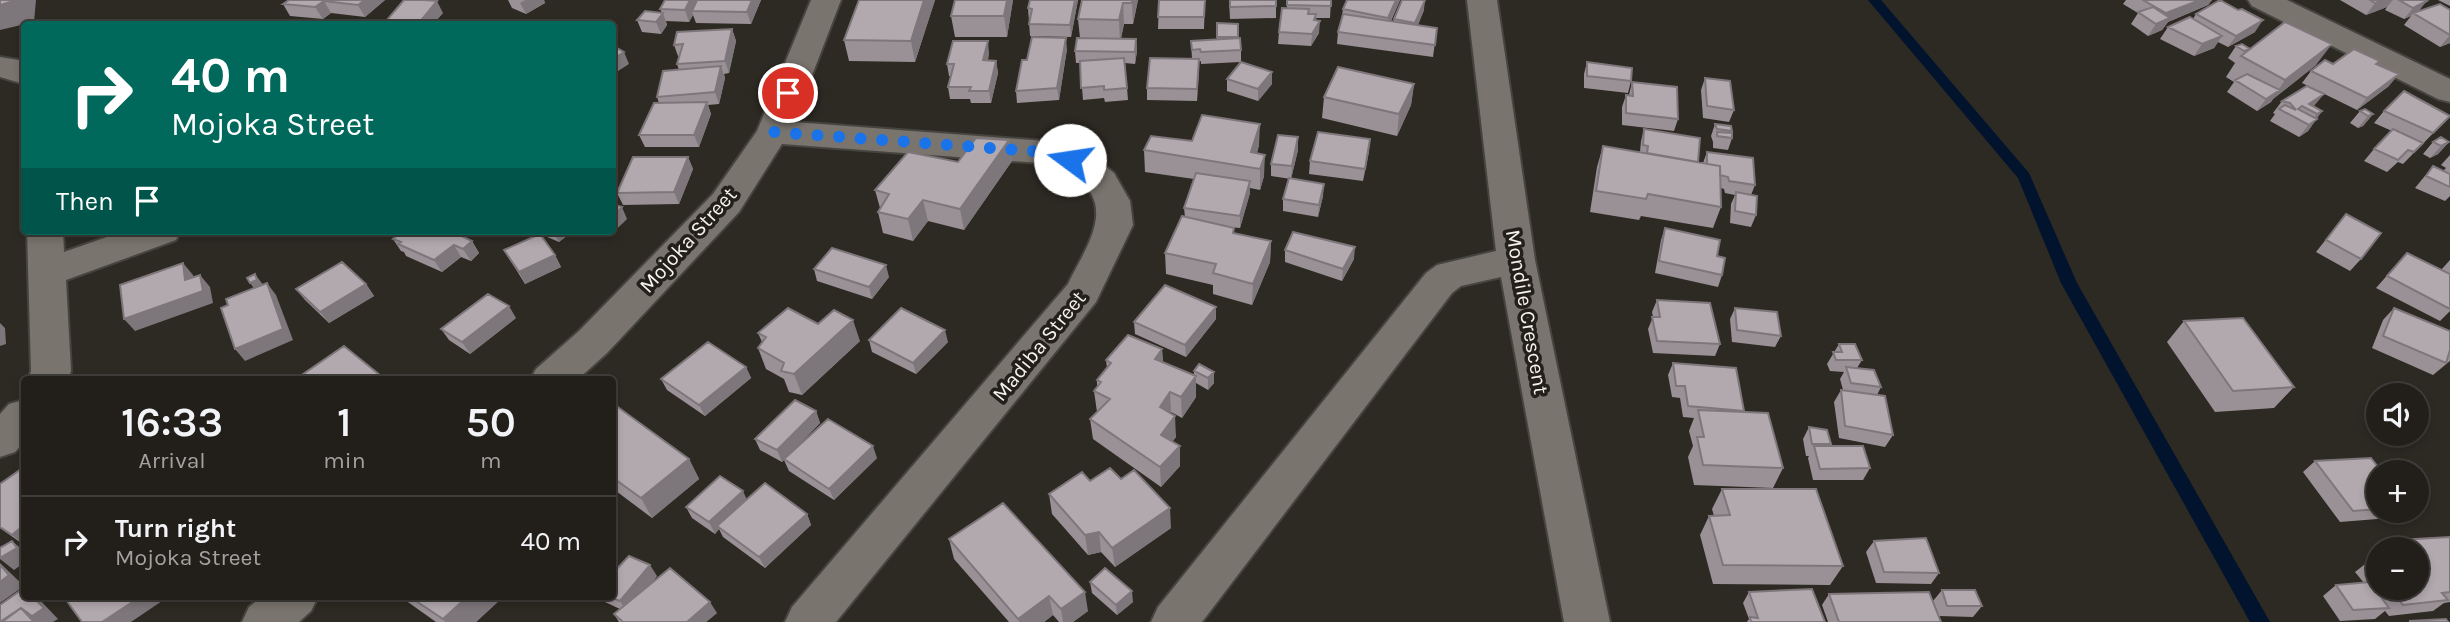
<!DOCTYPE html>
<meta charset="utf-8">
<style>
body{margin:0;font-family:Karla,sans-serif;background:#2a2723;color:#f1f3f6;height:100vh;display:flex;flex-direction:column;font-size:26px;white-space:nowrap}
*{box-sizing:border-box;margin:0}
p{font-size:23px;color:#a2a2a2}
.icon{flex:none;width:38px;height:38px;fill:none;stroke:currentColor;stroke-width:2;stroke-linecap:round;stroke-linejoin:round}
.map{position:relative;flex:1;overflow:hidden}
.sheet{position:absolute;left:21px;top:376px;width:595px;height:224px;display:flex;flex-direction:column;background:#221f1a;border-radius:7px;box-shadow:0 4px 10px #0003,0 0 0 2px #3f3d39}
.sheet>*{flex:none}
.hud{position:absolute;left:21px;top:21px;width:595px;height:214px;border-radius:7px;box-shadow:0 4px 10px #0003,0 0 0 2px #3f3d39;background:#00695c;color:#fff;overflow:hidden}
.buttons{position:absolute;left:2366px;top:383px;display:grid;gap:14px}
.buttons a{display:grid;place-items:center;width:63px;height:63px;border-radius:50%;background:#221f1a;box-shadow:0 4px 10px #0003,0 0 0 2px #3f3d39;font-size:35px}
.pin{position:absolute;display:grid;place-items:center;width:60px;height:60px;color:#fff;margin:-30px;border:4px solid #fff;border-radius:50%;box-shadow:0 2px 7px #0007}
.me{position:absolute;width:77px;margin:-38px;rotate:284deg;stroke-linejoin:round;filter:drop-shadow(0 0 5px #0008)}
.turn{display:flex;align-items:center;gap:24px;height:147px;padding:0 35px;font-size:32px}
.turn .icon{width:91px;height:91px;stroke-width:2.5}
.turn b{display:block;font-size:49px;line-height:60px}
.then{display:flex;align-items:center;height:66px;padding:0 35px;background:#0003;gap:14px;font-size:26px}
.eta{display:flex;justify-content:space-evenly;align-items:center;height:119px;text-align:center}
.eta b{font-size:42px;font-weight:600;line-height:49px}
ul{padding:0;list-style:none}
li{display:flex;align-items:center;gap:21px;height:91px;padding:0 35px;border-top:2px solid #3f3d39}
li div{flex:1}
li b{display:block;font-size:26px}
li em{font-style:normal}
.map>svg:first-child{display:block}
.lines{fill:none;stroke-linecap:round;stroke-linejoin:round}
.stream{fill:#01132d;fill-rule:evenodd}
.street-casing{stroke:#46443e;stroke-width:4}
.street{fill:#79746d;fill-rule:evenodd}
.wall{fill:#999196}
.shaded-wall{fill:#7d767a}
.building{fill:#b2a9ae;stroke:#7d767a;stroke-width:2}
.route{stroke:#1a73e8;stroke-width:12;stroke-dasharray:0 21.6}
.labels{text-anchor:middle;stroke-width:7;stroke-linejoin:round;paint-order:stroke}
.street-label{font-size:21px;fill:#f6f3ef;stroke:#231f1a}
</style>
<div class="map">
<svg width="2450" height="622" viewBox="0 0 2450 622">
<rect width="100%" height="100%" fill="#2d2923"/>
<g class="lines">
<path class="stream" d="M1868 0H1881L2029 173 2077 283 2270 622H2250L2061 283 2018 178Z"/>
<defs>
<path id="street" d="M811 0H841L794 122 1045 141 1098 160 1114 173 1130 201 1133 225 1096 302 836 622H785L792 607 1068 284C1084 250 1118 207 1076 178 1066 171 1052 168 1040 163L782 144 739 212 607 353 577 380H530L536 369 579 331 713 194 757 131Z
M1467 0H1497L1535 260 1610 622H1564L1501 277 1461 286 1452 293 1202 622H1151L1158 607 1426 273 1437 265 1496 251Z
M2248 0H2287L2450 79V102L2438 99 2252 6Z
M0 57 24 61V84L0 77Z
M27 231H63L64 252 124 231H181L176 240 66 280 71 371 68 380H28L31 371Z
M24 400V442L15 452 0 457V414L9 404Z
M261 597H318L311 611 299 622H242L249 607Z"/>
</defs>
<use href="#street" class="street-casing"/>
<use href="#street" class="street"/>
</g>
<path class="wall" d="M289 0H385L365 17 331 13 323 19 290 16 283 4Z
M508 0H544L545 3 526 14 512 8Z
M665 0H696V2L697 0H761L751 24 696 23 693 15 689 22 666 21 667 25 661 34 642 32 637 20 662 13 660 9Z
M859 0H935L915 62 849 61 844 40Z
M1013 0 1007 37H955L951 16Z
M1030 0H1078L1071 37 1030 36 1028 8Z
M1082 0H1138L1133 24H1124L1121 39H1136L1137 51 1135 64 1125 63 1128 100 1105 102 1104 98 1083 100 1080 63H1076L1075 51 1080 38 1078 19Z
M1159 0H1205L1204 29H1158Z
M1229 0 1276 6V18L1230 19Z
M1287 0H1331L1330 18H1316L1319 33 1311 46 1278 44 1279 32 1287 8Z
M1400 0 1391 21 1394 22V19L1424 10 1418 25 1437 28 1433 57 1337 44 1338 32 1342 16 1343 9Z
M2126 0H2212L2208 5 2168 22 2162 30 2148 36 2131 24 2138 13 2123 4Z
M2340 0H2424L2419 11 2450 10V43L2440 47 2404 25 2411 16 2404 19 2385 10 2387 7 2366 15Z
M2438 0H2450V6Z
M443 13 433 24H388L386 21Z
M2196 14 2255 32 2228 47 2218 42 2214 48 2194 56 2160 39 2168 27 2193 19Z
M1217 23 1238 24V38L1241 50V62L1272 72V84L1258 101 1227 91V79L1240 62 1201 64V61L1199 62 1197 101 1147 100V88L1192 59 1191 41 1217 39Z
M732 29 736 41 729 73 724 74 725 78 719 104 708 105 711 114 699 147H645L639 135 659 103 657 97 679 70 677 64 679 56H678L674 45Z
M2236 46 2250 49 2316 65 2273 99 2271 102 2257 111 2227 92 2234 82 2226 77 2235 63 2228 58Z
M1067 49 1059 100 1017 103 1016 91 1027 60Z
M989 53 988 60 996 61 998 73 991 103H971L970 99H950L948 87 951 76H949L947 64Z
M1587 62 1631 81 1628 93 1584 88V74Z
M2333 64H2377L2389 86 2357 110 2302 83 2311 71Z
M1705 78 1734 110 1729 122 1703 118 1701 90Z
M1632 82 1678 119 1674 131 1622 125V107L1626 95H1629Z
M1414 84 1411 105 1397 136 1322 118 1324 97Z
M2282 101 2314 106 2322 111 2308 131 2299 137 2270 121 2275 114 2273 113Z
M2360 111 2373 114 2363 126 2358 128 2350 123Z
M2384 111 2450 116 2403 164 2398 162 2387 172 2364 161 2374 149 2392 131 2374 123Z
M1715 124 1732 131V138L1728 150 1713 148V142L1711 136Z
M1644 129 1698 162 1703 163 1707 152 1755 185 1751 195 1756 215 1751 227 1730 223 1731 204 1735 195 1725 193 1724 189 1721 188V207L1713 228 1641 216 1639 220 1590 212 1597 167 1603 146 1640 152 1641 141Z
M1009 140 1012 161 964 230 928 221 913 241 883 233 878 212 880 208 875 190 958 162Z
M1192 141 1259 145 1257 153 1264 176 1260 190 1250 188V193L1240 228 1229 227 1234 233 1271 241 1270 262 1252 305 1213 294V285L1166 274 1165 253 1185 217 1184 208 1194 179 1145 172 1144 150Z
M2433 142H2449L2438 154 2430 158 2423 154Z
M1298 150 1291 179 1271 176V164Z
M1369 151 1363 181 1309 174 1310 161Z
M2450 155V196L2445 201 2415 188 2433 166 2443 171 2446 168 2441 165Z
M688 157 693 169 679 204 623 205 617 193Z
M1323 196 1318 217 1283 211V199Z
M2346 214 2361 259 2350 271 2316 252Z
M627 219 610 235 599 231H612Z
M1665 228 1717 256 1722 275 1718 287 1655 273 1661 240Z
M534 231H573L559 242 540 234 555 255 561 267 525 284 504 250 540 234Z
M465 234 462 236 472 241 479 253 471 261 461 257 442 272 406 256 404 252 401 251 393 239Z
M1285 250 1354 259 1342 281 1285 262Z
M2407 253 2441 270 2450 260V311L2440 321 2376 288Z
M814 269 889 277 872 299 817 281Z
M366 284 374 296 329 323 305 300 296 289Z
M1657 300 1720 344 1715 356 1653 353 1648 329 1653 317 1652 312Z
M1735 308 1781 336 1775 347 1732 342 1730 319Z
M2394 308 2450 331V361L2433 375 2372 348 2383 320Z
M516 318 470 354 449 340 441 329Z
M1216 319 1186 357 1135 334 1134 322Z
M2184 321 2294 387 2274 408 2215 412 2167 342Z
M818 324 860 341 802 395 789 392 784 379 766 369 758 348 762 342 758 333Z
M869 340 948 342 916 374 872 352Z
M1839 344 1862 360 1857 368 1881 387 1877 395 1893 435 1885 447 1839 438 1834 402 1841 390H1843L1840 379 1844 372 1830 371 1827 364Z
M1162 349 1163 362 1194 375V371L1214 372V383L1208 390 1196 383V397L1182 418 1171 412 1170 413 1176 437 1172 442 1180 446V466L1161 487 1093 439 1090 419 1097 412 1094 391 1097 387V380L1107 368 1106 360Z
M1673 363 1744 411 1743 412 1783 468 1773 488 1694 485 1688 457 1693 446 1689 431 1694 418 1683 417 1680 398 1672 397 1668 375Z
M746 367 751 378 705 416 667 390 661 379Z
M612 407 689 459 699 479 652 518 612 488Z
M816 411 820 423 787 456 877 458 834 500 789 471 784 460 782 462 760 450 755 439Z
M1809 427 1831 444 1830 446 1870 468 1863 480H1813L1808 458 1809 456H1806L1803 439Z
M2315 461 2378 472V511H2409L2402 517 2340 522 2303 472Z
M24 467V545L0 528V484Z
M1090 481 1171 528 1115 567 1101 552 1088 555 1052 514 1049 494Z
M1722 489 1843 566 1830 585 1713 584 1700 535 1709 516H1714L1712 509Z
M747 499 807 514 811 525 765 568 723 537 719 529 715 534 692 518 686 507Z
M2450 537V602L2444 603 2433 611 2389 616 2385 611 2375 619 2340 621 2323 596 2336 585 2364 583 2355 572 2369 561 2378 560V588H2417V550H2387L2399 540Z
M949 539 1088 611 1073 622H1059L1053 615 1044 622H1009L954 559Z
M1874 541 1939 573 1931 584 1876 583 1866 552Z
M657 576 651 584 717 613 706 622H619L614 614 620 609 605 602 601 597H612Z
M1090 582 1133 602 1117 615 1092 593Z
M1942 590 1982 606 1973 617 1939 616 1941 622H1828L1822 605 1829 594 1938 613 1933 601Z
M1749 592 1825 622H1747L1749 619 1743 603Z
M401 597H503L476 622H436L405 600Z"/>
<path class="shaded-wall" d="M17 0H36L34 22 0 30V5Z
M365 0H385L365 17 358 5Z
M525 0H544L545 3 526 14 520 3Z
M690 0H696L698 6 692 11 693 15 689 22 685 10Z
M752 0H761L751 24 747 12Z
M924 0H935L915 62 911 41Z
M1007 0H1013L1007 37 1004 16Z
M1075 0H1078L1071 37 1070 25Z
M1132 0H1138L1133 24 1132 3Z
M1396 0H1400L1387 30 1388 18Z
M1425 0 1424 10 1413 35 1415 23Z
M2200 0H2212L2208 5 2168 22 2162 30 2148 36 2156 24 2160 22 2166 13Z
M2383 0H2393L2387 7 2366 15 2375 3Z
M324 1 331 13 323 19 315 7Z
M437 1 443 13 433 24H420L419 23Z
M2427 1 2417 13H2413L2411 16 2404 19 2413 8Z
M1123 3 1124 24 1120 41 1119 20Z
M663 13 667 25 661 34 656 22Z
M1316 14 1315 26 1320 21 1319 33 1311 46 1312 34Z
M2263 20 2255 32 2228 47 2236 36Z
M732 29 736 41 729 73 725 61Z
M2450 35V43L2440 47Z
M2222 36 2214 48 2194 56 2202 44Z
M1066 38 1067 49 1059 100 1057 88Z
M1136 39 1137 51 1135 64V52Z
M988 41 989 53 985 72 983 60Z
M2332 44 2316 65 2273 99 2271 102 2257 111 2266 99 2277 92 2285 80Z
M624 52 629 64 612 75V60Z
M1199 59V71L1197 101V89Z
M996 61 998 73 991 103 989 91Z
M721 66 725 78 719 104 715 92Z
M1272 72V84L1258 101V89Z
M2399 74 2389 86 2357 110 2367 98Z
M1414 84 1411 105 1397 136 1399 114Z
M2324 94 2314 106 2309 104Z
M707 102 711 114 699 147 694 135Z
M2322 111 2308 131 2299 137 2317 114Z
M2373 114 2363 126 2358 128 2368 116Z
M1260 124 1259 145 1253 167 1251 152Z
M1298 137V150L1291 179 1292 166Z
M1370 139 1369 151 1363 181Z
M1009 140 1012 161 964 230 960 209Z
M2449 142 2438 154 2430 158 2441 146Z
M1265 155 1264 176 1260 190V169Z
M688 157 693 169 679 204 674 192Z
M612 162 616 170 614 175 617 180 612 189Z
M1250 181V193L1240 228V216Z
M1324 184 1323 196 1318 217 1319 205Z
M923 200 928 221 913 241 908 219Z
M622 207 627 219 610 235 608 231H612V216Z
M449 231H463L465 234 455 241Z
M553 231H573L559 242Z
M472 241 479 253 471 261 463 249Z
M1271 241 1270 262 1252 305 1253 284Z
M454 245 461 257 442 272 434 260Z
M1355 247 1354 259 1342 281 1343 269Z
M555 255 561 267 525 284 519 272Z
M183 263 193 275 196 292 185 280Z
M886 265 889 277 872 299 869 287Z
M255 274 264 286 259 295 250 283Z
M200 275 210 287 213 303 135 331 124 319Z
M267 283 276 295 293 340 245 361 235 349Z
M366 284 374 296 329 323 320 312Z
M509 306 516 318 470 354 462 342Z
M1216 307V319L1186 357 1185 345Z
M853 320 860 341 802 395 794 374Z
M0 323 5 328 6 344 0 346Z
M945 330 948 342 916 374 913 363Z
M1162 349 1163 370 1155 359Z
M746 367 751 378 705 416 699 405Z
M1214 372V383L1208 390V378Z
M1196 376V397L1182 418 1181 397Z
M1170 392 1171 412 1161 428 1160 407Z
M816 411 820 423 782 462 777 450Z
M1175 416 1176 437 1162 455 1161 435Z
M873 446 877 458 834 500 829 489Z
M1180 446V466L1161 487 1160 467Z
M689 459 699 479 652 518 641 498Z
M743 491 748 502 717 526 719 529 715 534 709 522Z
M1170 508 1171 528 1115 567 1112 548Z
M807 514 811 525 765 568 759 557Z
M24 525V545L12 535Z
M1099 532 1101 552 1088 555 1085 535Z
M12 541 24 551V563L14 570 0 559Z
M0 563 24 586 0 603Z
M650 565 657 576 627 612 620 601Z
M1132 591 1133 602 1117 615 1116 605Z
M1085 592 1088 611 1073 622H1063L1061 609Z
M1049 596 1053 615 1044 622H1019L1018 619Z
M33 597H36L39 599 58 619 53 622H24L21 608Z
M140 597H168L131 622H102Z
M467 597H503L476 622H445L443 619Z
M710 602 717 613 706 622H687Z"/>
<path class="building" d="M0 0H17L0 5Z
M289 0H365L358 5 324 1 315 7 283 4Z
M404 0H424L437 1 419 23 386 21Z
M665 0H690L685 10 660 9Z
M697 0H752L747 12 692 11Z
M859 0H924L911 41 844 40Z
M955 0H1007L1004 16H951Z
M1030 0H1075L1070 25 1029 24 1032 9 1028 8Z
M1082 0H1132V3H1123L1119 20 1078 19Z
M1159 0H1205L1204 17H1158Z
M1230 0H1276V6L1230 7Z
M1287 0H1331V6L1287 5Z
M1347 0H1396L1388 18 1343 9Z
M1402 0H1425L1415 23 1394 19Z
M2143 0H2200L2166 13Z
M2220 0 2238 10 2242 9 2263 20 2236 36 2196 14Z
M2370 0H2383L2375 3Z
M2399 0H2424L2427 1 2413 8Z
M2440 4 2450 10V35L2413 13Z
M2153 7 2170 18 2156 24 2138 12Z
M1282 8 1309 9 1308 14H1316L1314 20 1320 21 1312 34 1279 32Z
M645 11 663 13 656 22 637 20Z
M1343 14 1437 28 1435 45 1338 32Z
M2190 17 2222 36 2202 44 2168 27Z
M500 21 512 24H496Z
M2285 22 2332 44 2285 80 2241 56Z
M1217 23 1238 24V37H1217Z
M732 29 725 61 677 64 683 44 674 45 677 32Z
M1032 37 1066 38 1057 88 1016 91 1022 60H1027Z
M1077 38 1136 39 1135 52 1075 51Z
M1240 38 1241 50 1201 52 1200 49 1192 50 1191 41Z
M953 41H988L983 60 996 61 989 91H969L971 87H948L954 64H947Z
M2242 44 2250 49 2244 51 2236 46Z
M612 45 624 52 612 60Z
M2354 49 2380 61 2376 64 2399 74 2367 98 2311 71 2325 60 2333 64Z
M1124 58 1127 88 1104 90V86L1081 88 1080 61Z
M1150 58 1199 59 1197 89 1147 88Z
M1241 62 1272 72 1258 89 1227 79Z
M1587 62 1632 68 1631 81 1587 76Z
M721 66 715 92 657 97 663 71Z
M1338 67 1414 84 1399 114 1324 97Z
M2247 74 2280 90 2266 99 2235 80Z
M1705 78 1730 81 1734 110 1707 106Z
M1632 82 1677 87 1678 119 1626 113V95L1633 96Z
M2307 86 2324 94 2309 104 2322 111 2317 114 2302 106 2298 109 2317 119 2309 125 2279 109 2285 105 2296 110 2290 103 2282 101Z
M2404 91 2450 116 2433 133 2384 111Z
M707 102 694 135H639L654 103Z
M2365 109 2373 114 2368 116 2360 111Z
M1202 115 1260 124 1251 152 1265 155 1260 169 1144 150 1151 136 1192 141Z
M1715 124 1731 126 1732 131 1717 129Z
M1644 129 1700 138 1698 162 1647 153 1648 146 1643 145Z
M2393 129 2423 143 2414 152 2408 150 2398 160 2374 149Z
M1318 132 1370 139 1365 169 1310 161Z
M1717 132 1732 133V138L1717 136Z
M1278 135 1298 137 1292 166 1271 164Z
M2441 137 2449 142 2441 146 2433 142Z
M976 138 1009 140 960 209 923 200 908 219 878 212 889 194 875 190 908 152 958 162Z
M1603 146 1720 166 1721 207 1648 194 1646 199 1596 191Z
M1707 152 1753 158 1755 185 1729 181 1728 177 1720 175V166L1707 164Z
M633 157H688L674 192 617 193Z
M2433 166 2450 174V187L2426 176Z
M1196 173 1250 181 1240 216 1184 208Z
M1289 178 1324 184 1319 205 1283 199Z
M1736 192 1757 196 1756 215 1735 211Z
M612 204 622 207 612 216Z
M2346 214 2381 233 2361 259 2326 240Z
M1182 216 1234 228 1233 233 1271 241 1253 284 1213 273 1216 264 1165 253Z
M1665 228 1720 240 1717 256 1725 258 1722 275 1659 261Z
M403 231H451L472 241 463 249 454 245 434 260 398 244 401 242 393 239Z
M1293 232 1355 247 1343 269 1285 250Z
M540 234 555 255 519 272 504 250Z
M832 248 886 265 869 287 814 269Z
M2407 253 2450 274V309L2387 276Z
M342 262 366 284 320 312 296 289Z
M183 263 185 280 200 275 203 291 124 319 120 285Z
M255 274 257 280 250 283 247 278Z
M267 283 283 329 235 349 221 308 228 305 226 299Z
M1165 285 1216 307 1185 345 1134 322Z
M488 294 509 306 462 342 441 329Z
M1657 300 1710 303 1720 344 1657 341 1652 317H1660Z
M788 308 818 324 834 310 853 320 794 374 781 371 784 363 758 348 766 337 758 333Z
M901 308 945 330 913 363 869 340Z
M1735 308 1777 312 1781 336 1737 330Z
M2394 308 2450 331V350L2446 363 2383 336Z
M2243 318 2294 387 2233 391 2184 321Z
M1128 335 1162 349 1155 359 1196 376 1181 397 1170 392 1160 407 1175 416 1161 435 1180 446 1160 467 1090 419 1110 399 1094 391 1101 382 1097 380 1111 363 1106 360Z
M708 342 746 367 699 405 661 379Z
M1839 344H1855L1862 360H1836L1833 352H1842Z
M344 346 386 380H297L296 379Z
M1673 363 1736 368 1744 411 1688 406 1685 386H1676Z
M1199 364 1214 372 1208 378 1194 371Z
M1846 367 1874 370 1881 387 1851 383Z
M1841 390 1885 396 1893 435 1845 426Z
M795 400 816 411 777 450 755 439Z
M615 405 689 459 641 498 612 477V407Z
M1698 410 1768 413 1783 468 1703 465 1697 437H1704Z
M828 419 873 446 829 489 784 459Z
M1809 427 1827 430 1831 444H1812Z
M1814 446H1863L1870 468 1820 469Z
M2371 458 2382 472H2378V509L2353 511 2315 461Z
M24 467V525L12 535 0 527V484Z
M1110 468 1121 479 1134 470 1170 508 1112 548 1099 532 1085 535 1049 494 1082 472 1090 481Z
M720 476 743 491 709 522 686 507Z
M765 483 807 514 759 557 717 526Z
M1722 489H1816L1843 566 1723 565 1709 516 1730 515Z
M1003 503 1085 592 1061 609 1049 596 1018 619 949 539Z
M2450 537V592L2442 593 2448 600 2403 605 2390 588H2417V550H2406L2399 540Z
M1926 538 1939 573 1884 572 1874 541Z
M12 541 17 548 0 558V548Z
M629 556 650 565 620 601 610 597H612V574Z
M2378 560V573L2369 561Z
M0 565 9 575 0 582Z
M670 568 710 602 687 622H623L614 614Z
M1105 568 1132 591 1116 605 1090 582Z
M2370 582 2389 608 2353 610 2336 585Z
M24 588V597H33L44 608 32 616 21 608 0 622V605Z
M1812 589 1825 622H1751L1750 617 1758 618 1749 592Z
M1942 590H1975L1982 606H1947Z
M1929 592 1941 622H1839L1829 594Z
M64 597H140L102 622H82Z
M410 597H467L443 619Z
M21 608 34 622H2Z
M2446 619 2448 622 2409 621Z"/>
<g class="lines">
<path class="route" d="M788 93 773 132 1045 152 1070 160"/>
</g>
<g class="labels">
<g class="street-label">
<text transform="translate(688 240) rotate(-48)" y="7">Mojoka Street</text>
<text transform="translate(1527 312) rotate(80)" y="7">Mondile Crescent</text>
<text transform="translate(1039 346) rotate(-51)" y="7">Madiba Street</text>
</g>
</g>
</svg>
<div class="buttons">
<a><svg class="icon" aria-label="sound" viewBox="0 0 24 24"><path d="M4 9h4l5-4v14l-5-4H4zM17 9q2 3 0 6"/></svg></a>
<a>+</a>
<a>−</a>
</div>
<div class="pin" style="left:788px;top:93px;background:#d93025"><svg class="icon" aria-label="arrive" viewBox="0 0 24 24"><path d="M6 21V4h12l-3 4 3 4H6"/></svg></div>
<svg class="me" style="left:1070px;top:160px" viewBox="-20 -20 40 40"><circle r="19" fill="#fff"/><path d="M0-13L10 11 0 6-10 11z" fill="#1a73e8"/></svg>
<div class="hud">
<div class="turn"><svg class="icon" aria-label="right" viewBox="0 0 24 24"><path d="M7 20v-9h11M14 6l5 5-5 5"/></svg><div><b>40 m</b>Mojoka Street</div></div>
<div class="then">Then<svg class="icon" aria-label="arrive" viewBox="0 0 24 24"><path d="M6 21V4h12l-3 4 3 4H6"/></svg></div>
</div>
<section class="sheet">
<div class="eta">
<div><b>16:33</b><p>Arrival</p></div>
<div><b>1</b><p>min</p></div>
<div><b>50</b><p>m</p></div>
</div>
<ul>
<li><svg class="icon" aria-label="right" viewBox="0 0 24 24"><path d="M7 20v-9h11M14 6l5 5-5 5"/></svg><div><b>Turn right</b><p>Mojoka Street</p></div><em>40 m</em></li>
</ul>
</section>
</div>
